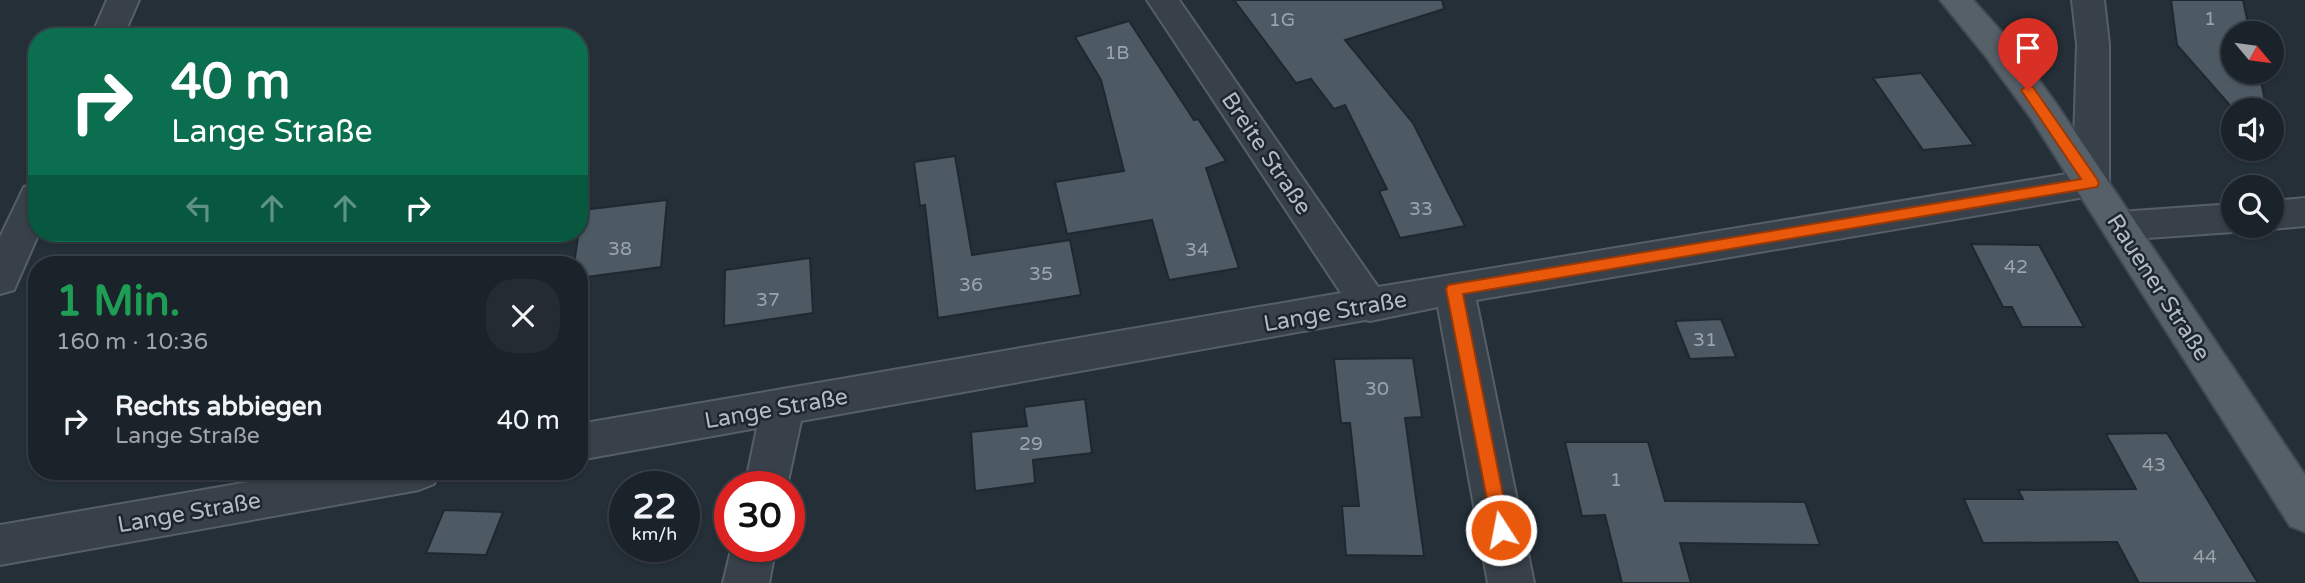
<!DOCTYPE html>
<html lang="de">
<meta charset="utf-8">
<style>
body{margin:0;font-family:"Varela Round",sans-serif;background:#242b32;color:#f1f3f6;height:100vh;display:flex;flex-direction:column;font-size:26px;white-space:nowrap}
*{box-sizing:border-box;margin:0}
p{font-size:23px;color:#a0a4a8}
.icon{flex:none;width:38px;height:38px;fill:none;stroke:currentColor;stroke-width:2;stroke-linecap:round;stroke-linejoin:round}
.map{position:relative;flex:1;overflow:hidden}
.drawer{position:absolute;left:28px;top:256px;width:560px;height:224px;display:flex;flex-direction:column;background:#1b232a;border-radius:28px;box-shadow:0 2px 5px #0004,0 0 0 2px #394047}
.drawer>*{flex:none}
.top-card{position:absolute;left:28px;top:28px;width:560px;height:214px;border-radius:28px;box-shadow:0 2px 5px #0004,0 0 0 2px #394047;background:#0b6e4f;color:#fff;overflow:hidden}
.needle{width:46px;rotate:119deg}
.buttons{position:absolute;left:2221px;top:21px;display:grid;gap:14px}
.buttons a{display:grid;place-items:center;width:63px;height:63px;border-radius:50%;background:#1b232a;box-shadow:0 2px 5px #0004,0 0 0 2px #394047;font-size:35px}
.speed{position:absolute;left:609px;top:471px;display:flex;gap:14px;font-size:35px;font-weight:700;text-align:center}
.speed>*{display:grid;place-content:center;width:91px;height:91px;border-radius:50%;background:#1b232a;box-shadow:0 2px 5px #0004,0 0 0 2px #394047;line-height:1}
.speed small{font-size:18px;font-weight:400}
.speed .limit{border:10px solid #d22;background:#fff;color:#111}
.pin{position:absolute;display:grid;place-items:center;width:60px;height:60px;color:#fff;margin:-72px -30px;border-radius:50% 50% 50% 0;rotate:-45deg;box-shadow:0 0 7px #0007}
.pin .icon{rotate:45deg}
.me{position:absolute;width:77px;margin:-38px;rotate:349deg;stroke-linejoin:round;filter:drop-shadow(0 0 5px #0008)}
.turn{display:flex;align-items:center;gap:24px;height:147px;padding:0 28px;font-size:32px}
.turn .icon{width:91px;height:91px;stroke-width:2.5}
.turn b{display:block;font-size:49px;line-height:60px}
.lanes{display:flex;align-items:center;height:66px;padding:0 28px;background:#0003;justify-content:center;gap:35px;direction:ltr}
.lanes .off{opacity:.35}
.round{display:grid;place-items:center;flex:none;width:74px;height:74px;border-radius:28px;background:#242b32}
.headline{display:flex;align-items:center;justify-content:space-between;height:119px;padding:0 28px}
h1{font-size:42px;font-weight:700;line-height:52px;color:#1e9e55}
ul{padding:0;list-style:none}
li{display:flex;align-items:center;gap:21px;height:91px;padding:0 28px}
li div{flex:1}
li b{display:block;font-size:26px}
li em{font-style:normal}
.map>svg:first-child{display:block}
.building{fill:#4d5a64;stroke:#1f2830;stroke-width:2}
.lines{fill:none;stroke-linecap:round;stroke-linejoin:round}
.minor-casing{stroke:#565f67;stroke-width:4}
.major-casing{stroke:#414a52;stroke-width:4}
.minor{fill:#384149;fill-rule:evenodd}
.major{fill:#566069;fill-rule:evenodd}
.route{fill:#ea580c;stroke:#983908;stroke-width:2}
.labels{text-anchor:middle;stroke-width:5;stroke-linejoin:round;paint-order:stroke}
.number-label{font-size:19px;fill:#9aa4ad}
.street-label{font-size:23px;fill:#b3bcc5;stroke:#1d262e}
</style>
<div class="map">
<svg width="2305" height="583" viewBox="0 0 2305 583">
<rect width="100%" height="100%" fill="#242f38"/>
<path class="building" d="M1234 0H1442L1444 9 1345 40 1413 123 1465 226 1400 238 1379 191 1387 189 1345 105 1334 109 1311 79 1296 83Z
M2171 0H2243L2250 33H2233V72H2259L2267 110H2234L2177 45Z
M1129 21 1194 120 1198 119 1226 161 1206 168 1239 268 1169 280 1152 220 1067 234 1055 182 1124 171 1101 80 1075 37Z
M1921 73 1974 145 1923 150 1873 78Z
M955 156 972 255 1070 240 1081 295 938 318 925 205 920 206 914 162Z
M667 200 661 267 579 278V264H574L582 210Z
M1971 244 2039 245 2084 327H2022L2012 307H2003Z
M810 258 813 313 724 326 725 270Z
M1721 319 1736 357 1690 359 1675 321Z
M1413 358 1422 417 1405 418 1424 556 1346 555 1342 506H1359L1350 423H1341L1334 359Z
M1085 399 1092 453 1033 460 1035 483 975 491 971 432 1027 426 1024 407Z
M2167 433 2258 583H2139L2117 542 1983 543 1964 499H2023L2018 490 2136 489 2106 434Z
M1565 442H1648L1665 501 1805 502 1820 545 1680 543 1691 583H1622L1605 515 1582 516Z
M444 510 503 512 486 555 426 553Z"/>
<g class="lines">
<defs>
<path id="minor" d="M107 0H139L123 37H91Z
M1147 0H1179L1378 287 2073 173 2077 44 2072 0H2104L2109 44V183L2104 192 2091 196 1476 300 1534 583H1488L1438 307 1370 321 1365 320 801 421 787 486H745L757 428 579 460V424L1341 293Z
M37 183V233H39L14 290 0 294V237L24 187Z
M2305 198V226L2272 229 2262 226H2272V201Z
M2233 204V226H2247L2233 232 2119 240 2106 236 2101 226 2106 216 2119 212Z
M312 471H440L434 484 419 490 0 565V525Z
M732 546H776L769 583H723Z"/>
<path id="major" d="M1940 0H1973L2011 42 2055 102 2305 475V532L2290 526 2031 118 1987 58Z"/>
</defs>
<use href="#minor" class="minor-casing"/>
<use href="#major" class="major-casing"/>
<use href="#minor" class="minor"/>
<use href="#major" class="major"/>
</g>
<path class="route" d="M2028 85 2033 87 2097 179 2099 183 2097 187 1463 294 1510 530 1507 535 1501 538 1494 535 1446 289 1448 285 2081 179 2021 90Z"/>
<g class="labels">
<g class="number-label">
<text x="2210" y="25">1</text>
<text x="1282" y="26">1G</text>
<text x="1117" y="59">1B</text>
<text x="1421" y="215">33</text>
<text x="620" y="255">38</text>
<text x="1197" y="256">34</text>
<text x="2016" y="273">42</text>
<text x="1041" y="280">35</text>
<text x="971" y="291">36</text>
<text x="768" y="306">37</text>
<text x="1705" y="346">31</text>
<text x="1377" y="395">30</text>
<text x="1031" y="450">29</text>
<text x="2154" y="471">43</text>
<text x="1616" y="486">1</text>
<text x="2205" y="563">44</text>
</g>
<g class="street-label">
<text transform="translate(1267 153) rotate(56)" y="8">Breite Straße</text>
<text transform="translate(2159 287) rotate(57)" y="8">Rauener Straße</text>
<text transform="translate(1335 311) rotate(-10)" y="8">Lange Straße</text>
<text transform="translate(776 408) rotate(-10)" y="8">Lange Straße</text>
<text transform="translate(189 512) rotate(-10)" y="8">Lange Straße</text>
</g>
</g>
</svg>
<div class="buttons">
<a><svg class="needle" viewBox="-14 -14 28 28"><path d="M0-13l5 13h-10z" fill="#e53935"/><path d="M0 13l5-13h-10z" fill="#a0a4a8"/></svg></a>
<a><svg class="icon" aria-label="sound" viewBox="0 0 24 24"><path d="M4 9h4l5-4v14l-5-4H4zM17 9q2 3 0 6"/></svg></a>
<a><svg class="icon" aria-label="search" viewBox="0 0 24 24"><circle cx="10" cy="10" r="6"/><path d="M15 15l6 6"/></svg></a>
</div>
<div class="speed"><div>22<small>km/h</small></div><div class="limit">30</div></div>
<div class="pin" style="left:2028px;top:90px;background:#d93025"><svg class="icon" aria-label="arrive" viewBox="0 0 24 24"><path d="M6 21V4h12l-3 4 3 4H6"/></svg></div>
<svg class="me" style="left:1501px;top:530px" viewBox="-20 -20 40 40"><circle r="17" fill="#ea580c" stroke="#fff" stroke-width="3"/><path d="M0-11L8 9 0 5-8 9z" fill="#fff"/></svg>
<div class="top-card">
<div class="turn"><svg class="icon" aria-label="right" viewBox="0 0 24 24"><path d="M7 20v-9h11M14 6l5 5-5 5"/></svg><div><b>40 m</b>Lange Straße</div></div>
<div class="lanes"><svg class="icon off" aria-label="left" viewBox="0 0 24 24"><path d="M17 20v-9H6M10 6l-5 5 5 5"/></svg><svg class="icon off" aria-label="ahead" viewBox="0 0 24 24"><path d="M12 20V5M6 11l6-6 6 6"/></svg><svg class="icon off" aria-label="ahead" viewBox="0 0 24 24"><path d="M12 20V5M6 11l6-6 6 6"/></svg><svg class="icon" aria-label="right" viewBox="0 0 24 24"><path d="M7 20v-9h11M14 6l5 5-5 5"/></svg></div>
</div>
<section class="drawer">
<div class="headline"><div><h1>1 Min.</h1><p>160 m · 10:36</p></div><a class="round"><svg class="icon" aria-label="close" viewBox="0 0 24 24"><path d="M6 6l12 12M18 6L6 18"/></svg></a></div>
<ul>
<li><svg class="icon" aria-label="right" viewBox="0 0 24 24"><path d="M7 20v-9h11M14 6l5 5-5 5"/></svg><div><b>Rechts abbiegen</b><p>Lange Straße</p></div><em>40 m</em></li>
</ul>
</section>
</div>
